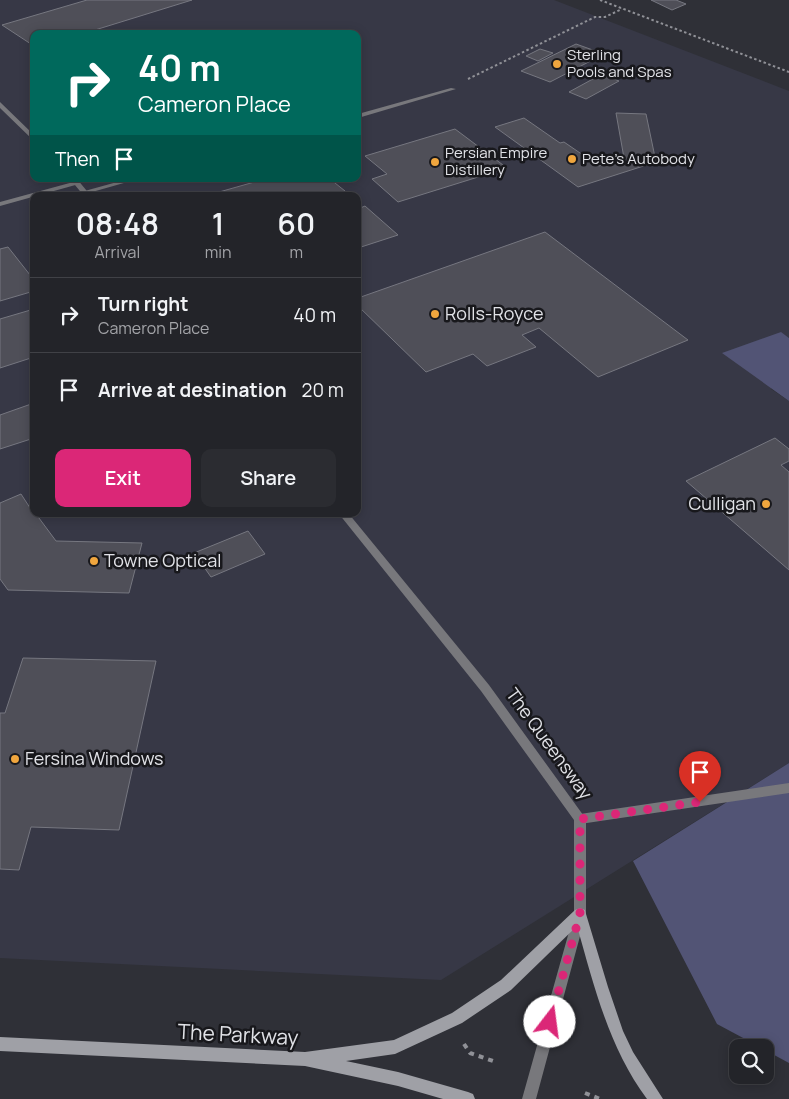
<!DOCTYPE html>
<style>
body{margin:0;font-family:Manrope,sans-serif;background:#2b2c31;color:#f1f3f6;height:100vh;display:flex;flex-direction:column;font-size:19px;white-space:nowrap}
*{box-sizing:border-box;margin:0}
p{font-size:16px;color:#a3a4a8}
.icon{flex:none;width:28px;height:28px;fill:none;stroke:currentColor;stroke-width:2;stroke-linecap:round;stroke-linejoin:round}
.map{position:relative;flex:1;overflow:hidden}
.side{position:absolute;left:30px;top:192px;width:331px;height:325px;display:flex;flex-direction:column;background:#232429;border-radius:10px;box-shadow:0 2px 12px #0003,0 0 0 1px #404146}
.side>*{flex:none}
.guide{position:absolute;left:30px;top:30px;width:331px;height:152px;border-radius:10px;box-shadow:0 2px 12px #0003,0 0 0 1px #404146;background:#00695c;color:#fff;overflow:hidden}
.controls{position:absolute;left:729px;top:1039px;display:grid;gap:10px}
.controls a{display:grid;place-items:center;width:45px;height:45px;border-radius:10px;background:#232429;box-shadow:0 2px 12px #0003,0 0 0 1px #404146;font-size:25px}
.pin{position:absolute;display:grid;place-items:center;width:42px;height:42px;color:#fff;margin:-51px -21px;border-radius:50% 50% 50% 0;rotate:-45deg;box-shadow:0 0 5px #0007}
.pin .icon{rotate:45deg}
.me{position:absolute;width:55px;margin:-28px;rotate:15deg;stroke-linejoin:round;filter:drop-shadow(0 0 4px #0008)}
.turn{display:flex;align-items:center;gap:18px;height:105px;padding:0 25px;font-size:22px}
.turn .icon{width:65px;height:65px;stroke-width:2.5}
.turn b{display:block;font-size:35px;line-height:42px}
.then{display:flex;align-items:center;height:48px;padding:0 25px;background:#0003;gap:10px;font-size:19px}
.eta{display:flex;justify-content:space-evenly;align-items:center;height:85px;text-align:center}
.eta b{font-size:30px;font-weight:600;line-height:35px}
.action{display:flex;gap:10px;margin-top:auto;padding:10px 25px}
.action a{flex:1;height:58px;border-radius:10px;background:#db2777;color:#fff;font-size:20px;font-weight:600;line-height:58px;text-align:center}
.action a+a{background:#2b2c31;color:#f1f3f6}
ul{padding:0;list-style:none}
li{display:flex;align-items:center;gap:15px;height:75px;padding:0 25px;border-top:1px solid #404146}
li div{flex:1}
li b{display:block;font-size:19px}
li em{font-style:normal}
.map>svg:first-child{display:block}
.built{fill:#373846;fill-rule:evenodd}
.green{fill:#525475}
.building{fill:#4f4f58;stroke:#767780}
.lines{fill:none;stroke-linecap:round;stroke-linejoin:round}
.path-far1{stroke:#909197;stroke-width:2;stroke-dasharray:2.5 2.5;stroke-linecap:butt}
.path{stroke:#909197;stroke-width:4;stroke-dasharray:5 5;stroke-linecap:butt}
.minor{fill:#78787c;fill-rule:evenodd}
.tertiary{fill:#78787c;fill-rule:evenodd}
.secondary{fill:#9fa0a6;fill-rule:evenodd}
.route{stroke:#db2777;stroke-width:9;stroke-dasharray:0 16.2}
.poi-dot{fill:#f0a63e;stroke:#18181c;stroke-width:2}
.labels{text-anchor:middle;stroke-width:5;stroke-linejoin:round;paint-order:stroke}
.far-poi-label{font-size:15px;fill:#e1e2e7;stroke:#18181c;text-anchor:start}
.poi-label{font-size:18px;fill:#e1e2e7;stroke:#18181c;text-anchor:start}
.street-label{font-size:18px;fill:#e1e2e7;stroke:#18181c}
.near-street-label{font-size:21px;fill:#e1e2e7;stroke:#18181c}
</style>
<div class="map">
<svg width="789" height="1099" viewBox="0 0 789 1099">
<rect width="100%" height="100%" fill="#2f3037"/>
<path class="built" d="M0 0H554L789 91V338L780 332 771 389 789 401V763L441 980 0 958ZM34 34H358V179H34ZM34 196H358V514H34Z"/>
<path class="green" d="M781 332 789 338V401L722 353Z
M789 763V1063L765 1050V1048L760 1047 717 1024 633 861Z"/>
<path class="building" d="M87 0H192L82 34H34V46L2 25Z
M651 0H676L686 4 672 10Z
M576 44 604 54 550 82 521 71Z
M540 49 553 53 538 61 526 56Z
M602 74 619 81 586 99 569 92Z
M616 113 646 114 656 162 578 187 495 127 524 118 560 143 564 142 599 166 624 158Z
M455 129 507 168 398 202 372 179 387 174 365 156Z
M265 179H278L281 181 290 179H330L345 191 329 196H205Z
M365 206 398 235 358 248V209Z
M545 232 688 340 598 377 539 328 522 335 536 347 487 366 473 354 426 372 358 306V298Z
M8 247 34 280V291L0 301V249Z
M34 309V357L0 368V319Z
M34 403V438L0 449V415Z
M775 438 789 449V461L781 465 789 472V570L686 481Z
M21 494 34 514H36L56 541 142 543 129 593 8 590 0 579V503Z
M248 531 265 554 211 577 194 553Z
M23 658 156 661 119 830 31 827 19 870 0 869V713H5Z"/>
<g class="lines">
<path class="path-far1" d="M600 0 789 72
M468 79 595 17H605L622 9"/>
<path class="path" d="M464 1044 470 1053 496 1062
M585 1093 600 1099"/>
<path class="minor" d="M451 88 456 89 358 118V114Z
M128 179H138L85 194 81 192Z
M77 181 80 183 79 184 0 206V202Z
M789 783V793L580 824 576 823 574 819 576 815 580 814Z"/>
<path class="tertiary" d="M0 102 34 135V141L0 108Z
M70 179H77L91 196H84Z
M339 514H349L489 685 586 819V914L536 1099H522L574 914V820L481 691Z"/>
<path class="secondary" d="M580 908 585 910 586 914 608 987 623 1031 633 1052 663 1099H647C609 1048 594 986 577 926L511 990 462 1023 395 1054 346 1061 398 1072 468 1092 473 1094 475 1099H443L398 1086 305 1066 0 1051V1037L305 1052 394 1040 452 1013 501 980 575 910Z"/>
</g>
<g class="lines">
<path class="route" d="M550 1022 580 914V819L700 802"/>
</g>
<g class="poi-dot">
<circle cx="557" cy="64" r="5"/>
<circle cx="572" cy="159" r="5"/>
<circle cx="435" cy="162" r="5"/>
<circle cx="435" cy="314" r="5"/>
<circle cx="766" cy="504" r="5"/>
<circle cx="94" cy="561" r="5"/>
<circle cx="15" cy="759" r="5"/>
</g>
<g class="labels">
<g class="far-poi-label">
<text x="567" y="60">Sterling<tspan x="567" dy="17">Pools and Spas</tspan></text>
<text x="445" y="158">Persian Empire<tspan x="445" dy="17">Distillery</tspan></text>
<text x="582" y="164">Pete's Autobody</text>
</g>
<g class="poi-label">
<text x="445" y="320">Rolls-Royce</text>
<text x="756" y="510" text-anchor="end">Culligan</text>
<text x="104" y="567">Towne Optical</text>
<text x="25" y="765">Fersina Windows</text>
</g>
<g class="street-label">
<text transform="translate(549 744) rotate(54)" y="6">The Queensway</text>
</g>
<g class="near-street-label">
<text transform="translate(238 1035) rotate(3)" y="7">The Parkway</text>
</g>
</g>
</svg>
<div class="controls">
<a><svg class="icon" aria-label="search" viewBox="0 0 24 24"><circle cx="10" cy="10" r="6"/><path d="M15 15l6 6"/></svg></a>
</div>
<div class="pin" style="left:700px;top:802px;background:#d93025"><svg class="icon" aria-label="arrive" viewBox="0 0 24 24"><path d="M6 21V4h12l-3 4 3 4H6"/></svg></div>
<svg class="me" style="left:550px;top:1022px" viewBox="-20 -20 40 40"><circle r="19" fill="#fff"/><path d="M0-13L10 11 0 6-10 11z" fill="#db2777"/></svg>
<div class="guide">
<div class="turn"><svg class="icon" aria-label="right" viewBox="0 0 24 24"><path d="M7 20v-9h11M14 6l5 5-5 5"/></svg><div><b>40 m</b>Cameron Place</div></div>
<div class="then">Then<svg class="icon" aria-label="arrive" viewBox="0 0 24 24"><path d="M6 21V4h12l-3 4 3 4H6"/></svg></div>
</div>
<section class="side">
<div class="eta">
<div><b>08:48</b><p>Arrival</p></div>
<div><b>1</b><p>min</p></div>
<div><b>60</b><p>m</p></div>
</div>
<ul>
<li><svg class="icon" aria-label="right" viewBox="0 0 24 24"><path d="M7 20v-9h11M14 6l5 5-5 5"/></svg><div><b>Turn right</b><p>Cameron Place</p></div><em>40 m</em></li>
<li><svg class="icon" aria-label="arrive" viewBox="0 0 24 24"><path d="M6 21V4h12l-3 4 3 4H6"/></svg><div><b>Arrive at destination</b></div><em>20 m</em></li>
</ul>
<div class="action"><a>Exit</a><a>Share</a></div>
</section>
</div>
